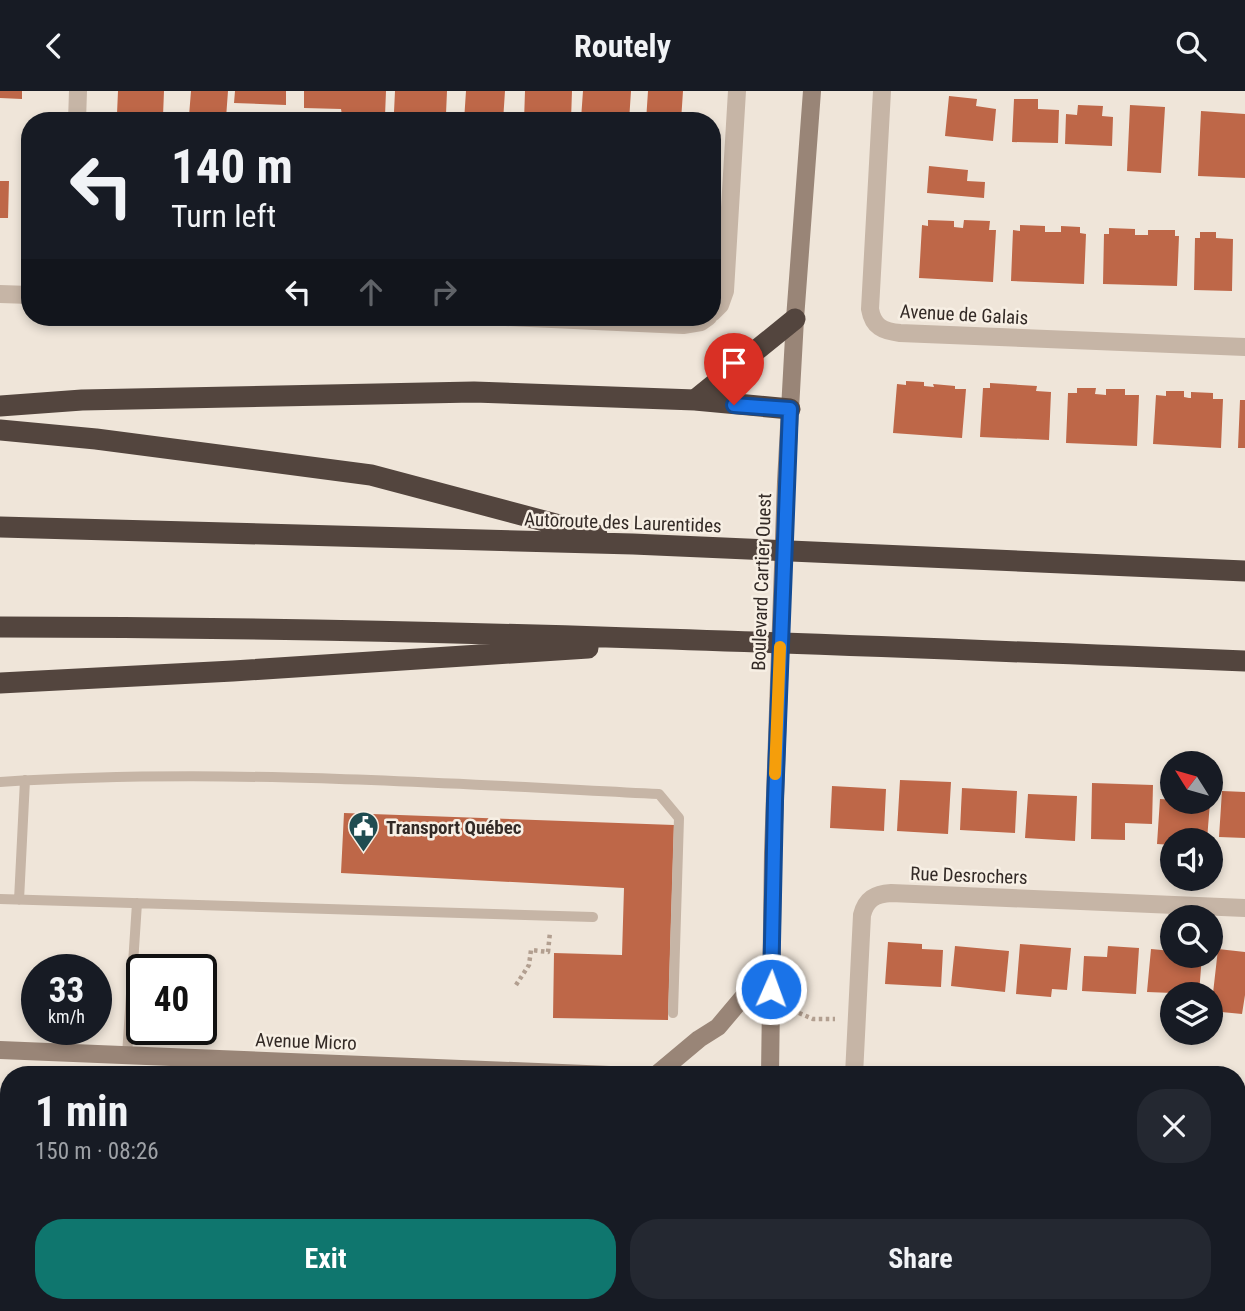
<!DOCTYPE html>
<meta charset="utf-8">
<style>
body{margin:0;font-family:"Roboto Condensed",sans-serif;background:#242831;color:#f1f3f6;height:100vh;display:flex;flex-direction:column;font-size:26px;white-space:nowrap}
*{box-sizing:border-box;margin:0}
p{font-size:23px;color:#9ea1a6}
.icon{flex:none;width:38px;height:38px;fill:none;stroke:currentColor;stroke-width:2;stroke-linecap:round;stroke-linejoin:round}
.map{position:relative;flex:1;overflow:hidden}
.side{position:absolute;left:0px;top:975px;width:1246px;height:247px;display:flex;flex-direction:column;background:#171b24;border-radius:28px 28px 0 0;box-shadow:0 4px 10px #0003}
.side>*{flex:none}
.guide{position:absolute;left:21px;top:21px;width:700px;height:214px;border-radius:28px;box-shadow:0 4px 10px #0003;background:#171b24;color:#f1f3f6;overflow:hidden}
.needle{width:46px;rotate:307deg}
.buttons{position:absolute;left:1160px;top:660px;display:grid;gap:14px}
.buttons a{display:grid;place-items:center;width:63px;height:63px;border-radius:50%;background:#171b24;box-shadow:0 4px 10px #0003;font-size:35px}
.speed{position:absolute;left:21px;top:863px;display:flex;gap:14px;font-size:35px;font-weight:700;text-align:center}
.speed>*{display:grid;place-content:center;width:91px;height:91px;border-radius:50%;background:#171b24;box-shadow:0 4px 10px #0003;line-height:1}
.speed small{font-size:18px;font-weight:400}
.speed .limit{border:4px solid #111;border-radius:10px;background:#fff;color:#111}
.pin{position:absolute;display:grid;place-items:center;width:60px;height:60px;color:#fff;margin:-72px -30px;border-radius:50% 50% 50% 0;rotate:-45deg;box-shadow:0 0 7px #0007}
.pin .icon{rotate:45deg}
.me{position:absolute;width:77px;margin:-38px;rotate:2deg;stroke-linejoin:round;filter:drop-shadow(0 0 5px #0008)}
.turn{display:flex;align-items:center;gap:24px;height:147px;padding:0 35px;font-size:32px}
.turn .icon{width:91px;height:91px;stroke-width:2.5}
.turn b{display:block;font-size:49px;line-height:60px}
.lanes{display:flex;align-items:center;height:66px;padding:0 35px;background:#0003;justify-content:center;gap:35px;direction:ltr}
.lanes .off{opacity:.35}
.round{display:grid;place-items:center;flex:none;width:74px;height:74px;border-radius:28px;background:#242831}
.head{display:flex;align-items:center;justify-content:space-between;height:119px;padding:0 35px}
h1{font-size:42px;font-weight:700;line-height:52px}
.primary-button{display:flex;gap:14px;margin-top:auto;padding:14px 35px}
.primary-button a{flex:1;height:80px;border-radius:28px;background:#0f766e;color:#fff;font-size:28px;font-weight:700;line-height:80px;text-align:center}
.primary-button a+a{background:#242831;color:#f1f3f6}
header{display:flex;justify-content:space-between;align-items:center;height:91px;padding:0 35px;background:#171b24;font-size:32px;font-weight:700}
.map>svg:first-child{display:block}
.building{fill:#be6748}
.lines{fill:none;stroke-linecap:round;stroke-linejoin:round}
.path{stroke:#b29f90;stroke-width:4.5;stroke-dasharray:3.5 3.5;stroke-linecap:butt}
.lane{stroke:#c6b5a6;stroke-width:10}
.street{stroke:#c6b5a6;stroke-width:18}
.secondary{stroke:#998577;stroke-width:18}
.highway{stroke:#53453e;stroke-width:21}
.route-casing{stroke:#114b97;stroke-width:18}
.route{stroke:#1a73e8;stroke-width:12}
.slow{stroke:#f59e0b;stroke-width:12}
.labels{text-anchor:middle;stroke-width:5;stroke-linejoin:round;paint-order:stroke}
.street-label{font-size:19px;fill:#332a26;stroke:#f7efe4}
.poi-label{font-size:19px;font-weight:bold;fill:#332a26;stroke:#f7efe4;text-anchor:start}
</style>
<header><svg class="icon" aria-label="back" viewBox="0 0 24 24"><path d="M15 5l-7 7 7 7"/></svg>Routely<svg class="icon" aria-label="search" viewBox="0 0 24 24"><circle cx="10" cy="10" r="6"/><path d="M15 15l6 6"/></svg></header>
<div class="map">
<svg width="1245" height="1220" viewBox="0 0 1245 1220">
<rect width="100%" height="100%" fill="#efe5d9"/>
<path class="building" d="M0 0H22V8L0 7Z
M118 0H164L163 25 117 23Z
M191 0H228L226 27 189 25Z
M235 0H286V14L234 12Z
M304 0H386L385 25 342 24 341 18 304 17Z
M395 0H447L446 23 394 21Z
M466 0H505L503 30H464Z
M525 0H572L571 29 524 30Z
M583 0H631L629 30 581 28Z
M648 0H683L681 30H646Z
M949 5 977 8 976 15 996 18 993 50 945 45Z
M1014 8H1038V18L1059 19 1058 52 1012 51Z
M1078 14 1103 15 1102 25 1113 26 1112 55 1065 53 1066 23 1077 24Z
M1130 14 1165 16 1161 82 1127 80Z
M1201 20 1245 23V87L1198 85Z
M929 75 968 79 967 90 985 91 984 107 927 102Z
M0 90H9L8 127H0Z
M928 129 954 130V136L963 137 964 129 990 130 989 139H996L993 191 919 187 922 134 928 135Z
M1020 134 1045 135V141H1061V135L1080 136V142L1086 143 1084 193 1011 190 1013 139 1020 140Z
M1109 137 1135 138V144H1148V139H1175V145H1179L1177 195 1103 193 1104 143H1109Z
M1200 141H1216V147L1233 148 1232 200 1194 199 1195 147H1200Z
M906 290 924 291V295L934 296 933 293 955 295V298H966L962 347 893 342 897 293 906 294Z
M990 292 1037 295 1036 300 1051 301 1049 349 980 346 983 297H990Z
M1077 297H1096L1095 303 1106 304V298H1125V304H1139L1137 355 1066 352 1068 302H1077Z
M1166 300H1184V306L1189 307H1191V301L1213 302V308H1223L1221 357 1153 353 1156 304 1166 305Z
M1240 309H1245V357H1238Z
M900 689 951 691 948 743 897 740Z
M1092 692 1153 694 1152 733 1125 732V749L1091 748Z
M832 695 886 698 884 740 830 737Z
M962 697 1017 700 1015 742 960 739Z
M1222 700 1245 701V747L1219 746Z
M1028 703 1077 705 1075 750 1025 747Z
M1160 708 1210 711 1207 749H1172V754L1157 753Z
M344 722 674 734 668 929 553 927 554 862 622 864 624 797 341 782Z
M888 851 922 853V858L943 859 941 896 885 893Z
M1020 853 1071 857 1067 899 1052 898 1051 906 1016 903Z
M955 855 1009 860 1005 901 951 895Z
M1108 855 1139 857 1136 903 1082 900 1084 865 1107 866Z
M1151 858 1172 860V864H1202L1199 903 1147 901Z
M1218 858 1245 861V904L1242 923 1211 920Z
M0 1139H9V1213H89V1220H0Z
M548 1213H663V1220H548Z"/>
<g class="lines">
<path class="path" d="M516 894 529 874 531 859 548 861 550 841
M799 922 813 928H835
M807 1220V1213"/>
<path class="lane" d="M0 691C220 677 440 692 659 703L679 727 673 922
M0 808 593 826
M19 809 25 689
M127 964 137 812
M0 1023H9
M1237 1115 1245 1113
M147 1220V1213
M397 1220V1213
M1162 1220 1163 1213"/>
<path class="street" d="M882 0 870 218C873 236 883 240 900 242L1245 256
M77 30 78 0
M0 203 30 204
M712 222 720 214 725 200 737 0
M506 226 683 234 701 231 708 226
M854 984 862 824C866 808 875 803 891 802L1245 817
M1237 1008 1245 1009"/>
<path class="secondary" d="M0 959 610 984
M656 984 699 948 718 936 772 872
M770 984 773 762 786 391 795 228 812 0
M771 1220V1213"/>
<path class="highway" d="M695 309 795 228
M0 315 82 309 474 301 695 309 790 318
M0 339 96 348 371 384 597 444
M0 436 633 453 1245 480
M0 536C415 536 830 553 1245 570
M0 592 233 580 588 557"/>
</g>
<g class="lines">
<defs>
<path id="route" d="M734 314 790 318 775 710 771 898"/>
</defs>
<use href="#route" class="route-casing"/>
<use href="#route" class="route"/>
<path class="slow" d="M775 683 780 556"/>
</g>
<defs>
<symbol id="civic-pin" viewBox="-11 -11 22 30"><path d="M0 17L-7.5 6A9.5 9.5 0 1 1 7.5 6Z" fill="#1f4c51" stroke="#f7efe4"/><path d="M-.6-6.5H3V-4.5H.6V-3L4-1V1h2V6H-6V1h2V-1L-.6-3ZM-1.2 2.5V6h2.4V2.5Z" fill="#fff"/></symbol>
</defs>
<g fill-rule="evenodd">
<use href="#civic-pin" x="346" y="718" width="35" height="47"/>
</g>
<g class="labels">
<g class="street-label">
<text transform="translate(964 223) rotate(3)" y="7">Avenue de Galais</text>
<text transform="translate(623 431) rotate(2)" y="7">Autoroute des Laurentides</text>
<text transform="translate(761 491) rotate(-88)" y="7">Boulevard Cartier Ouest</text>
<text transform="translate(969 784) rotate(2)" y="7">Rue Desrochers</text>
<text transform="translate(306 950) rotate(2)" y="7">Avenue Micro</text>
</g>
<g class="poi-label">
<text x="386" y="743">Transport Québec</text>
</g>
</g>
</svg>
<div class="buttons">
<a><svg class="needle" viewBox="-14 -14 28 28"><path d="M0-13l5 13h-10z" fill="#e53935"/><path d="M0 13l5-13h-10z" fill="#9ea1a6"/></svg></a>
<a><svg class="icon" aria-label="sound" viewBox="0 0 24 24"><path d="M4 9h4l5-4v14l-5-4H4zM17 9q2 3 0 6"/></svg></a>
<a><svg class="icon" aria-label="search" viewBox="0 0 24 24"><circle cx="10" cy="10" r="6"/><path d="M15 15l6 6"/></svg></a>
<a><svg class="icon" aria-label="layers" viewBox="0 0 24 24"><path d="M12 4l9 5-9 5-9-5zM3 14l9 5 9-5"/></svg></a>
</div>
<div class="speed"><div>33<small>km/h</small></div><div class="limit">40</div></div>
<div class="pin" style="left:734px;top:314px;background:#d93025"><svg class="icon" aria-label="arrive" viewBox="0 0 24 24"><path d="M6 21V4h12l-3 4 3 4H6"/></svg></div>
<svg class="me" style="left:771px;top:898px" viewBox="-20 -20 40 40"><circle r="17" fill="#1a73e8" stroke="#fff" stroke-width="3"/><path d="M0-11L8 9 0 5-8 9z" fill="#fff"/></svg>
<div class="guide">
<div class="turn"><svg class="icon" aria-label="left" viewBox="0 0 24 24"><path d="M17 20v-9H6M10 6l-5 5 5 5"/></svg><div><b>140 m</b>Turn left</div></div>
<div class="lanes"><svg class="icon" aria-label="left" viewBox="0 0 24 24"><path d="M17 20v-9H6M10 6l-5 5 5 5"/></svg><svg class="icon off" aria-label="ahead" viewBox="0 0 24 24"><path d="M12 20V5M6 11l6-6 6 6"/></svg><svg class="icon off" aria-label="right" viewBox="0 0 24 24"><path d="M7 20v-9h11M14 6l5 5-5 5"/></svg></div>
</div>
<section class="side">
<div class="head"><div><h1>1 min</h1><p>150 m · 08:26</p></div><a class="round"><svg class="icon" aria-label="close" viewBox="0 0 24 24"><path d="M6 6l12 12M18 6L6 18"/></svg></a></div>
<div class="primary-button"><a>Exit</a><a>Share</a></div>
</section>
</div>
